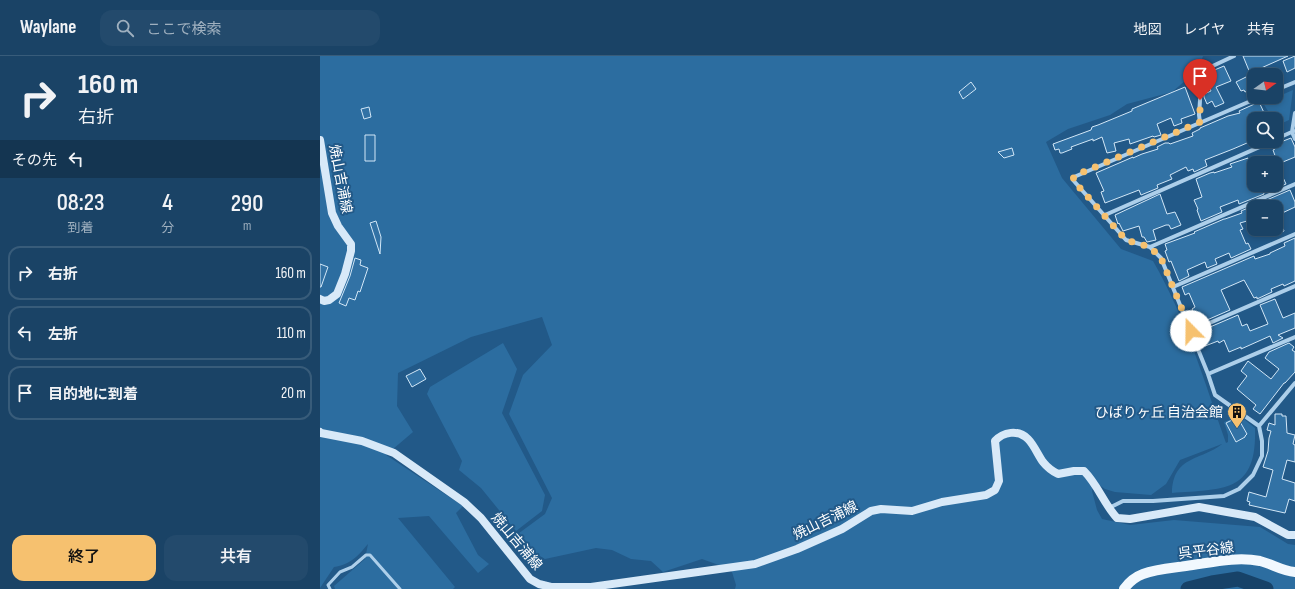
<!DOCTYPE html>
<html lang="ja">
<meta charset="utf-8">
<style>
body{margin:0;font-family:"Sofia Sans Condensed","Noto Sans JP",sans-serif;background:#234a6c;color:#f1f3f6;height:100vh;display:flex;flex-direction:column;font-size:15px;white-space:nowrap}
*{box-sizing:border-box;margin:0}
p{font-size:13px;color:#9fb0bf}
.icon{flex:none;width:22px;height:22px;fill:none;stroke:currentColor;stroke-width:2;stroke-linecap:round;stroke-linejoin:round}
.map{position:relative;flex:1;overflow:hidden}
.drawer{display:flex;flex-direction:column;background:#1a4366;width:320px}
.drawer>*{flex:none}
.guide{background:#1a4366;color:#f1f3f6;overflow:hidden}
.needle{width:26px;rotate:76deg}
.fabs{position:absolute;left:927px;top:12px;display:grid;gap:8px}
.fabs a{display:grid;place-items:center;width:36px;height:36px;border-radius:8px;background:#1a4366;box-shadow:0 2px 6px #0003,0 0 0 1px #385c7a;font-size:20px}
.pin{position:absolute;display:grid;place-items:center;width:34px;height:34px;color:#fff;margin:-41px -17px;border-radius:50% 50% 50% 0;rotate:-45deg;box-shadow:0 0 4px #0007}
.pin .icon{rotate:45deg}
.me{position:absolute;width:44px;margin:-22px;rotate:338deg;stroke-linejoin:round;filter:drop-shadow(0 0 3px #0008)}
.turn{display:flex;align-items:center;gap:14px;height:84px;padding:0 12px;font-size:18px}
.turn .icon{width:52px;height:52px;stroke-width:2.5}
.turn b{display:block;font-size:28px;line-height:34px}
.then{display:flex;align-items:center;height:38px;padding:0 12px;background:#0003;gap:8px;font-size:15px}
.eta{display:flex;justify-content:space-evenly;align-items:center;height:68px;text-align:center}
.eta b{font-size:24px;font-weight:600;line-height:28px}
.button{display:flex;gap:8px;margin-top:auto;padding:8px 12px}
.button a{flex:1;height:46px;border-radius:12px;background:#f6c16f;color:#111;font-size:16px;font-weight:600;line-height:46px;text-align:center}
.button a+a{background:#234a6c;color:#f1f3f6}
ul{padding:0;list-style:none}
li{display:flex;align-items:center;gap:12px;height:54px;margin:0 8px 6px;padding:0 4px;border:2px solid #385c7a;border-radius:12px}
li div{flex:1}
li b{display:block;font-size:15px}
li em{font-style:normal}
header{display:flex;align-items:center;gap:24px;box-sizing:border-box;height:56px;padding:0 20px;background:#1a4366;border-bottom:1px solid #385c7a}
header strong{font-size:19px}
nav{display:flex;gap:22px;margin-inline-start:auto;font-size:14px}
.search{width:280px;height:36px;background:#234a6c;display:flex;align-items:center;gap:10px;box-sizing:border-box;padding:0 14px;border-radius:12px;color:#9fb0bf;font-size:15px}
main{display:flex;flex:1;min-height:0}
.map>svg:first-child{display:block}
.green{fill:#2c6da0}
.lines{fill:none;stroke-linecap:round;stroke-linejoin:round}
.river{stroke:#174268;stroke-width:15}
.building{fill:#3272a5;stroke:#d2e7f7}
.lane{stroke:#adcfea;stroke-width:3}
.street{stroke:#adcfea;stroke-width:4}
.secondary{stroke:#d8e9f8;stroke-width:8}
.primary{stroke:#f1f8fe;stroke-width:10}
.route{stroke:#f6c16f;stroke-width:7;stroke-dasharray:0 12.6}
.labels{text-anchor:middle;stroke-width:4;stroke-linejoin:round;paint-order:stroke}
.street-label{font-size:14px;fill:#fff;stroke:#225988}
.poi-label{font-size:14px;fill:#fff;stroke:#225988;text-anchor:end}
</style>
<header>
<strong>Waylane</strong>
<div class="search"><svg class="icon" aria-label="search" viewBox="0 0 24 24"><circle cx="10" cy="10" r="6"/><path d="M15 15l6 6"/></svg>ここで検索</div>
<nav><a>地図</a><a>レイヤ</a><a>共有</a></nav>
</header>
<main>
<section class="drawer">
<div class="guide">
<div class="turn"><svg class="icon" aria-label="right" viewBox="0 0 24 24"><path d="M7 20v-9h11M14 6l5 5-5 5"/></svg><div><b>160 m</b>右折</div></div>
<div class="then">その先<svg class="icon" aria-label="left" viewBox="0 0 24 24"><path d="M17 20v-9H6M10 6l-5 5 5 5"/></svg></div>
</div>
<div class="eta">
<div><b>08:23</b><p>到着</p></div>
<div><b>4</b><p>分</p></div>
<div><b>290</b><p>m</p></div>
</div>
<ul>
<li><svg class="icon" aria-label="right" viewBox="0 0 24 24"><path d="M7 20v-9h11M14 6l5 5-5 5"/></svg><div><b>右折</b></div><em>160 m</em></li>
<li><svg class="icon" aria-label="left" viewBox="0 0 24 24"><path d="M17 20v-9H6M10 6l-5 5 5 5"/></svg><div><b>左折</b></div><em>110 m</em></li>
<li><svg class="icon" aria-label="arrive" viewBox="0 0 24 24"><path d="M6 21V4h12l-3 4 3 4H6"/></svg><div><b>目的地に到着</b></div><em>20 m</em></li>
</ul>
<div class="button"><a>終了</a><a>共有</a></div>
</section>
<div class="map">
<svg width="975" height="533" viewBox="0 0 975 533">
<rect width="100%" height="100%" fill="#225988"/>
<path class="green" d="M0 0H883L879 13 852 36 807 48 790 59 748 73 726 86 742 122 801 193 833 205C866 262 884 325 906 387L908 386V379L904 366 920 360 935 372C937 437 905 433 852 437 853 399 881 405 902 388L860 404 846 428 831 439 795 436 785 433 775 426 772 435 777 454 782 463 810 469 854 464 940 471 968 488 975 489V533H415L416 529 412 516 407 512 382 503 343 516 331 505 311 503 292 494 276 492 225 503 191 483 225 458 232 442 189 358 203 319 232 289 222 261 151 281 78 317 77 350 93 376 66 399 143 450 136 457 158 499 169 508 158 517 109 460 78 462 135 531 133 533H15L14 530 45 503 48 488C37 501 31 508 14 511L0 532Z
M973 34 969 64 956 70V63H953L943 47Z
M183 287 197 313 182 357 225 439 222 455 196 475 161 432 139 414 142 405 107 338 110 331Z"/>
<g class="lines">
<path class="river" d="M868 533 892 527 918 523 946 533"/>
</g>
<path class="building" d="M923 0H968L930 17Z
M975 0V12L967 16 963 5Z
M904 10 911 25 896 31 904 47 895 51 892 45 887 48 884 41V38L891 35 886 23 888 22 887 20 893 17 892 15Z
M930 19 932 26H931L933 31 931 32 932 33 925 36 924 34 921 35 916 26Z
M651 26 656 33 643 43 639 36Z
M865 31 875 58 861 63 862 67 854 70 851 62 837 68 841 79 834 81 833 80 810 88 809 83 794 87 796 95 787 97 782 81 773 85V83L751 91 752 93 742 97H740L739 93 735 94 733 88 771 74 772 71 778 69 812 55V53Z
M939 46 947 63H934V84L913 93 885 104 887 110 874 116 873 113 868 115 866 111 850 119 852 123 837 129 838 132 821 139 819 134 785 147 781 136 784 135 776 117 813 101V102L822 98 838 93 837 91 845 87H849L850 88 873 80 872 77 880 73V72L908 60 920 57 919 55Z
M49 51 51 61 44 63 41 53Z
M45 79H55V105H45Z
M971 82 975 91V101L958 108 953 94 955 93 953 89Z
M692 92 694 99 684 102 678 96Z
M928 102 934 117V129H942L944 138 919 148 918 144 900 151 902 156 881 165 877 154 878 153 874 144 882 141 876 123 890 117 894 116V117L912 111 910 108Z
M956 106 966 128 956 132Z
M970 134 975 146V151L958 159 964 175 956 178V151H934V163L920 167 923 173 920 174 926 188 928 187 931 193 911 202 909 197 895 203 897 208 887 212 885 206 867 214 869 220 859 225 851 205 849 206 845 195 847 194 845 188 875 177 874 176 904 163H905L922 157 921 155Z
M840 138 847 158 855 156 861 169 851 173 849 169H846L833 174 836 184 827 186 824 181H822L819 170 803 175 799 167 798 168 795 159Z
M56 165 61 181 60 198 50 167Z
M975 182V225L964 230 963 228 951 233 952 236 937 243V241L934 242 924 224 901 234 910 254 880 267 878 262 876 263 872 253 875 251 869 237 865 239 862 231 934 200 935 203 950 198V197L965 190 964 187Z
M35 202 41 204 40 209 48 212 40 236 38 235 35 244 29 242 26 250 19 247 30 220Z
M0 208 8 211 1 231H0Z
M955 243 963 262 975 257V272L958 279 963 282 953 287 950 280 921 293V291L909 296 904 284 899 287 898 285 885 290 880 278 884 277 883 274 918 259 922 270 927 268 930 275 948 268 940 249Z
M969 287 974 291 972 294 975 296V316L965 327H964L940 358 933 353 936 349 917 333 927 320 921 315 928 305 951 323 959 313 945 302 949 296Z
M100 313 106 323 92 331 86 320Z
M955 358H962V360H966L967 377 975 379 973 388 975 389V406L967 404 962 423 975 427V445L969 443 965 457 929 449 930 446 927 445 929 436 946 441 953 414 943 411 948 395 949 382 951 375 947 374 949 367 955 369Z
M916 362 917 365 919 364 927 378 925 380V381L916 386 906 367Z"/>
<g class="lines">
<path class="lane" d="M10 533 8 529 20 516 32 511 46 499H50L80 533"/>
<path class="street" d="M956 34 975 26
M940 41 754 121 753 124 806 184 830 191 975 128
M975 57 972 76 975 83
M880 66 879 59 882 15 914 0
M956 83 974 75
M785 159 953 85
M853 231 975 178
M871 275 975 230
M888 318 975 281
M939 370 975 327
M789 452 803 445H833L904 440 919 433 933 419 942 400V385L939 370 895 339 888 318 841 202 830 191"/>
<path class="secondary" d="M0 84 12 157 18 170 31 188V195L25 218 17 238 9 244 4 245 0 243
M0 376 1 377 42 385 74 397 144 446 161 462 210 523 219 528 231 531H271L435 508 477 493 522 473 551 455 561 453 592 455 622 446 666 439 675 434 679 425 675 385C683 376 698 373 708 383 714 389 718 399 723 406 727 411 732 415 738 418L754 415H764C778 429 784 448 797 462L810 463 879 451 935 461 968 479H975"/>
<path class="primary" d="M804 533C809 526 815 521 823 518 836 513 852 512 866 510 889 507 916 500 940 505 952 508 962 515 975 516"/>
</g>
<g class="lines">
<path class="route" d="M871 275 841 202 830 191 806 184 753 124 754 120 880 66V44"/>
</g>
<defs>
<symbol id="building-pin" viewBox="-11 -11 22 30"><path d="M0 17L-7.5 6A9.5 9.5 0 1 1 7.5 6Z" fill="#f6c16f" stroke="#225988"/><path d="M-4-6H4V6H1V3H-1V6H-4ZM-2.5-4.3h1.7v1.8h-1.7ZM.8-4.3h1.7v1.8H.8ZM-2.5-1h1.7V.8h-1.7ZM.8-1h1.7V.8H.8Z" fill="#111"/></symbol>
</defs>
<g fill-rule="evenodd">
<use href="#building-pin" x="906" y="345" width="22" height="30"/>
</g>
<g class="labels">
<g class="street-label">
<text transform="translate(21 123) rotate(79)" y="5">焼山吉浦線</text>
<text transform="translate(505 464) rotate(-26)" y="5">焼山吉浦線</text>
<text transform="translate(197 485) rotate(50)" y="5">焼山吉浦線</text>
<text transform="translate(886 494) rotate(-7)" y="5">呉平谷線</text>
</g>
<g class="poi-label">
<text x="903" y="361">ひばりヶ丘 自治会館</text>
</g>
</g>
</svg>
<div class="fabs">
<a><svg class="needle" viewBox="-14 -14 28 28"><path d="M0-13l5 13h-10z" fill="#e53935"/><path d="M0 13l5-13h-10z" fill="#9fb0bf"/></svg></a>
<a><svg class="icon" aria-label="search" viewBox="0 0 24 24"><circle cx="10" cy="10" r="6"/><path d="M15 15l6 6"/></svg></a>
<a>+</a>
<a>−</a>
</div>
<div class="pin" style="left:880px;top:44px;background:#d93025"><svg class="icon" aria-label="arrive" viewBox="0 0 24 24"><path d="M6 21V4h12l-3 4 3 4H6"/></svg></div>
<svg class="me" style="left:871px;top:275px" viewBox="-20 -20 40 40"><circle r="19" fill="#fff"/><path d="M0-13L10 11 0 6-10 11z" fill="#f6c16f"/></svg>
</div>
</main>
